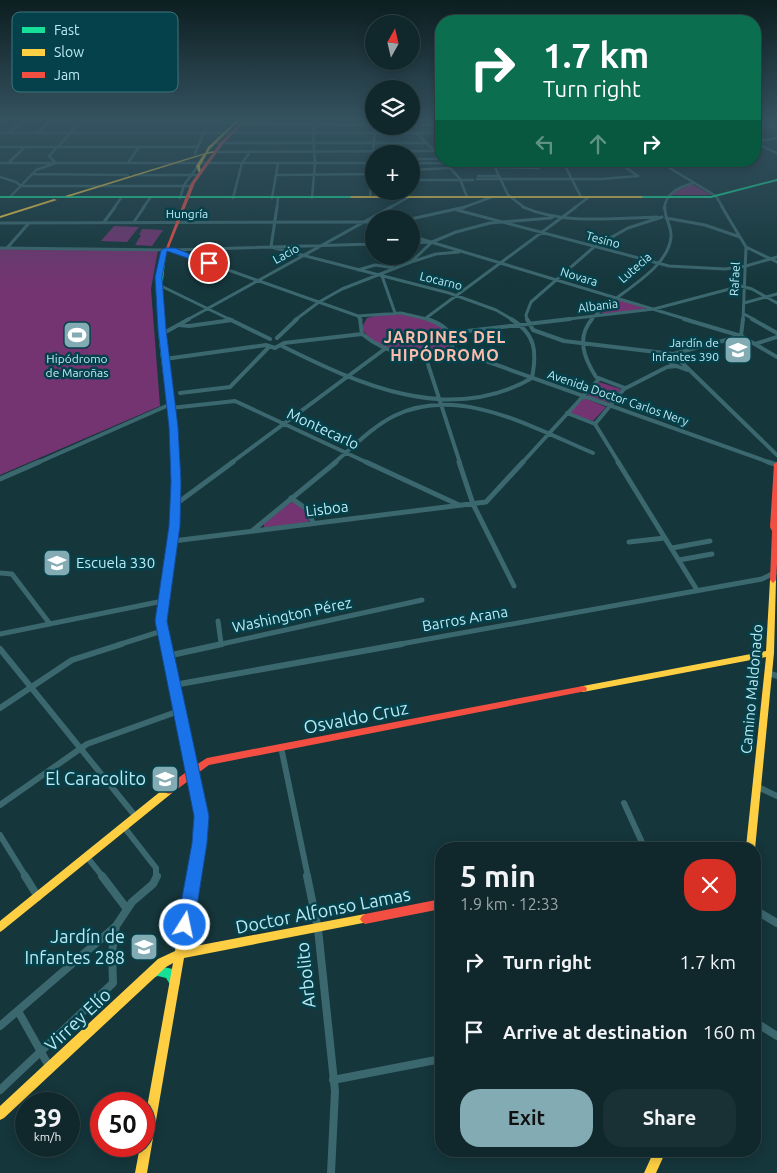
<!DOCTYPE html>
<meta charset="utf-8">
<style>
body{margin:0;font-family:Ubuntu,sans-serif;background:#193034;color:#f1f3f6;height:100vh;display:flex;flex-direction:column;font-size:19px;white-space:nowrap}
*{box-sizing:border-box;margin:0}
p{font-size:16px;color:#9ca6a9}
.icon{flex:none;width:28px;height:28px;fill:none;stroke:currentColor;stroke-width:2;stroke-linecap:round;stroke-linejoin:round}
.map{position:relative;flex:1;overflow:hidden}
.side{position:absolute;left:435px;top:842px;width:326px;height:315px;display:flex;flex-direction:column;background:#10282c;border-radius:20px;box-shadow:0 2px 12px #0003,0 0 0 1px #304448}
.side>*{flex:none}
.top-card{position:absolute;left:435px;top:15px;width:326px;height:152px;border-radius:20px;box-shadow:0 2px 12px #0003,0 0 0 1px #304448;background:#0b6e4f;color:#fff;overflow:hidden}
.needle{width:32px;rotate:8deg}
.buttons{position:absolute;left:365px;top:15px;display:grid;gap:10px}
.buttons a{display:grid;place-items:center;width:55px;height:55px;border-radius:50%;background:#10282c;box-shadow:0 2px 12px #0003,0 0 0 1px #304448;font-size:25px}
.speed{position:absolute;left:15px;top:1092px;display:flex;gap:10px;font-size:25px;font-weight:700;text-align:center}
.speed>*{display:grid;place-content:center;width:65px;height:65px;border-radius:50%;background:#10282c;box-shadow:0 2px 12px #0003,0 0 0 1px #304448;line-height:1}
.speed small{font-size:12px;font-weight:400}
.speed .limit{border:8px solid #d22;background:#fff;color:#111}
.pin{position:absolute;display:grid;place-items:center;width:42px;height:42px;color:#fff;margin:-21px;border:2px solid #fff;border-radius:50%;box-shadow:0 1px 5px #0007}
.me{position:absolute;width:55px;margin:-28px;rotate:10deg;stroke-linejoin:round;filter:drop-shadow(0 0 4px #0008)}
.turn{display:flex;align-items:center;gap:18px;height:105px;padding:0 25px;font-size:22px}
.turn .icon{width:65px;height:65px;stroke-width:2.5}
.turn b{display:block;font-size:35px;line-height:42px}
.lanes{display:flex;align-items:center;height:48px;padding:0 25px;background:#0003;justify-content:center;gap:25px;direction:ltr}
.lanes .off{opacity:.35}
.round{display:grid;place-items:center;flex:none;width:52px;height:52px;border-radius:20px;background:#193034}
.headline{display:flex;align-items:center;justify-content:space-between;height:85px;padding:0 25px}
h1{font-size:30px;font-weight:700;line-height:38px}
.action{display:flex;gap:10px;margin-top:auto;padding:10px 25px}
.action a{flex:1;height:58px;border-radius:20px;background:#82abb3;color:#111;font-size:20px;font-weight:700;line-height:58px;text-align:center}
.action a+a{background:#193034;color:#f1f3f6}
ul{padding:0;list-style:none}
li{display:flex;align-items:center;gap:15px;height:70px;padding:0 25px}
li div{flex:1}
li b{display:block;font-size:19px}
li em{font-style:normal}
.map>svg:first-child{display:block}
.green{fill:#733471}
.lines{fill:none;stroke-linecap:round;stroke-linejoin:round}
.street-far5{stroke:#3b676e;stroke-width:2.5}
.street-far4{stroke:#3b676e;stroke-width:3}
.street-far3{stroke:#3b676e;stroke-width:4}
.street-far2{stroke:#3b676e;stroke-width:5}
.street-far1{stroke:#3b676e;stroke-width:6}
.street{stroke:#3b676e;stroke-width:8}
.fast{fill:#16e098;fill-rule:evenodd}
.slow{fill:#ffcf43;fill-rule:evenodd}
.jam{fill:#f24e42;fill-rule:evenodd}
.route{fill:#1a73e8;stroke:#114b97}
.labels{text-anchor:middle;stroke-width:5;stroke-linejoin:round;paint-order:stroke}
.far-street-label{font-size:12px;fill:#bdeaf4;stroke:#05414b}
.far-poi-label{font-size:12px;fill:#bdeaf4;stroke:#05414b;text-anchor:end}
.street-label{font-size:15px;fill:#bdeaf4;stroke:#05414b}
.poi-label{font-size:15px;fill:#bdeaf4;stroke:#05414b;text-anchor:start}
.far-district-label{font-size:16px;font-weight:bold;letter-spacing:1px;fill:#fdbbac;stroke:#05414b}
.near-street-label{font-size:18px;fill:#bdeaf4;stroke:#05414b}
.near-poi-label{font-size:18px;fill:#bdeaf4;stroke:#05414b;text-anchor:end}
.key{fill:#05414b;stroke:#3c747e;stroke-width:1}
.key-label{font-size:14px;fill:#bdeaf4}
</style>
<div class="map">
<svg width="777" height="1173" viewBox="0 0 777 1173">
<rect width="100%" height="100%" fill="#15363b"/>
<path class="green" d="M692 184 712 195H670L673 192Z
M114 226 139 227 127 242 101 241Z
M142 229 163 230 152 246 135 245 141 235H139Z
M0 249 158 250 151 289 160 406 0 475Z
M616 299 645 308V309L602 314 603 310Z
M386 313C403 315 438 316 448 334 450 337 450 342 451 345 437 365 368 351 362 327L367 318Z
M599 382 621 389 609 403 587 396Z
M584 398 606 407 593 421 571 414 570 412Z
M291 502C301 503 307 512 309 520L308 522 264 528V524Z"/>
<g class="lines">
<path class="street-far5" d="M755 120 777 129
M774 121 777 120
M47 123H242
M240 124 374 125
M411 125H441
M755 128 777 124
M10 132 24 120
M0 133H441
M37 133 51 120
M416 133 441 157
M755 142 777 138
M214 143H427
M755 143 777 153
M0 147H198
M215 152 441 151
M195 154 204 132
M411 159H441
M492 161 508 195 525 208
M658 161 716 196 723 208
M445 162 460 179 467 197
M618 162 638 176
M0 163H374
M8 163 25 147
M128 163 139 147
M411 163 577 164 632 161
M564 164 581 197
M495 167 539 168 541 163
M411 170 450 168
M32 174 128 175
M135 175H198
M276 175 372 174
M478 176H499
M0 177 16 182 21 186H191
M477 179H601L638 176
M411 180H473
M10 197 36 170 56 163 49 156 83 120
M370 197 375 126
M180 198 184 185 198 166
M233 198 242 163 251 151
M272 198 278 163
M312 198 315 163 313 134 316 120
M114 208 121 198
M143 208 150 198
M277 208 278 198
M389 208 409 197
M462 208 492 197
M574 208 589 197
M664 208C667 192 679 187 693 183"/>
<path class="street-far4" d="M277 207 271 247 449 293 496 310 513 320
M523 207C564 225 613 218 657 217
M722 207 746 247 743 320
M457 210 669 266 725 269 746 266 777 257
M666 218 705 225 740 237
M411 219 465 207
M104 222 115 207
M134 222 144 207
M0 223 374 222
M411 236 689 320
M411 243 432 242 456 232 490 223 551 218 554 216
M746 247 777 262
M0 248 172 250 374 244
M7 248 29 223
M172 250 358 316
M411 262 436 254 459 252
M358 270 375 265 395 268
M382 276 395 313
M159 285 231 320
M744 303 777 294
M744 314 755 320
M358 316 401 313 431 320
M358 316 361 320
M426 318 576 207
M187 320 391 207
M295 320 319 302 342 289 411 262 432 242
M527 320 526 315 531 302 594 247 628 228 662 217
M560 320 654 309 741 286 752 289 777 303
M591 320C612 295 668 272 671 237 672 226 664 218 665 207"/>
<path class="street-far3" d="M229 319 270 339
M360 319 362 334C388 355 421 362 452 349 454 332 443 324 427 319
M527 319 533 330 564 341 673 354 741 336
M592 319C576 338 584 358 596 377L625 388
M684 319 741 336 777 357
M752 319 777 333
M179 325 189 326 232 320
M450 333 570 319
M162 334 189 319
M741 336 743 319
M277 338 297 319
M755 344 777 337
M282 346C358 384 450 426 532 378 537 352 536 334 511 319
M452 349 771 463
M673 354 777 455
M425 355 460 463
M667 358 671 364 687 370
M165 359 266 345 275 348 284 343 362 334
M180 393 230 387 269 347
M171 408 235 401 368 463
M567 413 595 424 619 463
M595 424 624 389 667 367 677 366
M37 463 171 404
M231 463 386 348
M334 463C353 447 372 427 394 416 459 384 533 428 593 453
M522 463 598 380"/>
<path class="street-far2" d="M366 462 459 505
M459 462 473 504 514 586
M618 462 697 590
M768 462 777 465
M0 479 39 462
M291 498 308 510 313 523
M176 504 233 462
M252 531 336 462
M173 541 486 502 523 462
M629 542 665 538
M672 548 710 541
M679 560 712 554
M0 573 12 574 50 624
M218 621 221 643
M0 634 163 601
M118 645 162 631
M217 645 422 600
M395 645 762 579 774 573"/>
<path class="street-far1" d="M0 649 136 817
M167 656 222 644
M768 673 777 676
M174 685 402 644
M0 708 72 660 122 644
M281 747 308 877
M756 786 777 796
M624 803 645 849
M0 805 87 744 179 711
M124 827 156 868V877
M0 835 26 877
M87 857 103 877"/>
<path class="street" d="M25 876 38 897
M102 876 127 909
M307 876 318 929 335 1091 331 1173
M755 910 777 923
M18 1011 50 1068
M755 1022 777 1036
M0 1026 116 926 132 902 153 884 157 876
M333 1080 441 1059
M0 1090 113 983 112 952 116 926"/>
<path class="fast" d="M777 179V181L711 198H641L639 197 641 196H711Z
M0 196H351L353 197 351 198H0Z
M164 254 166 255C164 270 162 285 162 301 161 350 174 398 178 447L175 449 172 447C168 398 157 350 157 301 157 285 160 270 162 255Z
M158 966 173 969 180 982 179 986 175 987 171 986 166 978 158 976 152 978 148 977 147 973 148 969Z"/>
<path class="slow" d="M237 120H239L210 149 208 152 215 151 217 152 207 154 200 166 201 173H199L196 166 203 155 68 197 65 196 205 153 208 147Z
M351 196H641L643 197 641 198H350Z
M54 199 57 200 0 218V216Z
M773 577 776 580 774 653 755 849H724L725 846C731 843 741 843 746 847L766 657 583 692 580 691 579 689 580 687 583 686 766 651 770 580Z
M169 786 172 787 173 790 172 793 3 930 0 932V921L166 787Z
M202 820 205 821 206 824 185 948 365 914 368 916 370 919 368 922 184 958 147 1173H135L140 1146H144V1124L173 963 166 967 4 1118 0 1120V1106L158 959 175 951 198 824 199 821Z
M654 1151H666L656 1173H644Z"/>
<path class="jam" d="M244 120H246L223 144 195 183 166 255 163 256 191 183 221 142Z
M175 445 178 447V527L165 621 196 765 207 758 583 686 586 687 587 689 586 691 209 765 198 773 202 792 206 824 205 827 202 828 199 827 191 779 172 793 169 794 166 793 165 790 166 787 189 770 157 621 172 527V447Z
M777 462V564L776 580 773 583 770 580 772 531 770 527 774 464Z
M441 899V909L365 924 362 922 360 919 362 916 365 914Z"/>
</g>
<linearGradient id="sky" x2="0" y2="1"><stop stop-color="#0c1e20"/><stop offset="0.42" stop-color="#355260"/><stop offset="1" stop-color="#355260" stop-opacity="0"/></linearGradient>
<rect width="777" height="284" fill="url(#sky)"/>
<path class="route" d="M165 248H175L213 263 207 265 167 251 162 277 166 329 178 427 181 482 180 526 167 621 209 816 207 843 194 925 191 931 185 934 180 931 177 925 192 843 194 816 155 621 169 526 171 482 169 427 158 329 155 277 161 250Z"/>
<defs>
<symbol id="stadium-square" viewBox="-11 -11 22 22"><rect x="-9" y="-9" width="18" height="18" rx="4" fill="#82abb3" stroke="#05414b"/><path d="M0-5a6.5 5 0 1 0 0 10a6.5 5 0 1 0 0-10ZM-3.5-1.8h7v3.6h-7Z" fill="#fff"/></symbol>
<symbol id="school-square" viewBox="-11 -11 22 22"><rect x="-9" y="-9" width="18" height="18" rx="4" fill="#82abb3" stroke="#05414b"/><path d="M0-5L7-2L0 1L-7-2ZM-4 1L0 2.5L4 1V4Q0 6-4 4Z" fill="#fff"/></symbol>
</defs>
<g fill-rule="evenodd">
<use href="#stadium-square" x="61" y="319" width="32" height="32"/>
<use href="#school-square" x="722" y="334" width="32" height="32"/>
<use href="#school-square" x="41" y="547" width="32" height="32"/>
<use href="#school-square" x="149" y="763" width="32" height="32"/>
<use href="#school-square" x="128" y="931" width="32" height="32"/>
</g>
<g class="labels">
<g class="far-street-label">
<text x="187" y="218">Hungría</text>
<text transform="translate(603 240) rotate(15)" y="4">Tesino</text>
<text transform="translate(286 254) rotate(-29)" y="4">Lacio</text>
<text transform="translate(635 268) rotate(-41)" y="4">Lutecia</text>
<text transform="translate(579 277) rotate(17)" y="4">Novara</text>
<text transform="translate(735 279) rotate(-87)" y="4">Rafael</text>
<text transform="translate(441 281) rotate(14)" y="4">Locarno</text>
<text transform="translate(598 306) rotate(-7)" y="4">Albania</text>
<text transform="translate(618 398) rotate(19)" y="4">Avenida Doctor Carlos Nery</text>
</g>
<g class="far-poi-label">
<text x="719" y="347">Jardín de<tspan x="719" dy="14">Infantes 390</tspan></text>
<text x="77" y="363" text-anchor="middle">Hipódromo<tspan x="77" dy="14">de Maroñas</tspan></text>
</g>
<g class="street-label">
<text transform="translate(323 429) rotate(25)" y="5">Montecarlo</text>
<text transform="translate(327 509) rotate(-7)" y="5">Lisboa</text>
<text transform="translate(292 615) rotate(-12)" y="5">Washington Pérez</text>
<text transform="translate(465 619) rotate(-10)" y="5">Barros Arana</text>
<text transform="translate(752 689) rotate(-85)" y="5">Camino Maldonado</text>
</g>
<g class="poi-label">
<text x="76" y="568">Escuela 330</text>
</g>
<g class="far-district-label">
<text x="445" y="343">JARDINES DEL<tspan x="445" dy="18">HIPÓDROMO</tspan></text>
</g>
<g class="near-street-label">
<text transform="translate(356 718) rotate(-11)" y="6">Osvaldo Cruz</text>
<text transform="translate(323 911) rotate(-11)" y="6">Doctor Alfonso Lamas</text>
<text transform="translate(306 975) rotate(-96)" y="6">Arbolito</text>
<text transform="translate(78 1020) rotate(-43)" y="6">Virrey Elío</text>
</g>
<g class="near-poi-label">
<text x="146" y="785">El Caracolito</text>
<text x="125" y="943">Jardín de<tspan x="125" dy="21">Infantes 288</tspan></text>
</g>
</g>
<rect x="12" y="12" width="166" height="80" rx="8" class="key"/>
<rect x="22" y="27" width="23" height="6" fill="#16e098"/>
<rect x="22" y="49" width="23" height="7" fill="#ffcf43"/>
<rect x="22" y="72" width="23" height="6" fill="#f24e42"/>
<g class="key-label">
<text x="54" y="35">Fast</text>
<text x="54" y="57">Slow</text>
<text x="54" y="80">Jam</text>
</g>
</svg>
<div class="buttons">
<a><svg class="needle" viewBox="-14 -14 28 28"><path d="M0-13l5 13h-10z" fill="#e53935"/><path d="M0 13l5-13h-10z" fill="#9ca6a9"/></svg></a>
<a><svg class="icon" aria-label="layers" viewBox="0 0 24 24"><path d="M12 4l9 5-9 5-9-5zM3 14l9 5 9-5"/></svg></a>
<a>+</a>
<a>−</a>
</div>
<div class="speed"><div>39<small>km/h</small></div><div class="limit">50</div></div>
<div class="pin" style="left:209px;top:263px;background:#d93025"><svg class="icon" aria-label="arrive" viewBox="0 0 24 24"><path d="M6 21V4h12l-3 4 3 4H6"/></svg></div>
<svg class="me" style="left:185px;top:925px" viewBox="-20 -20 40 40"><circle r="17" fill="#1a73e8" stroke="#fff" stroke-width="3"/><path d="M0-11L8 9 0 5-8 9z" fill="#fff"/></svg>
<div class="top-card">
<div class="turn"><svg class="icon" aria-label="right" viewBox="0 0 24 24"><path d="M7 20v-9h11M14 6l5 5-5 5"/></svg><div><b>1.7 km</b>Turn right</div></div>
<div class="lanes"><svg class="icon off" aria-label="left" viewBox="0 0 24 24"><path d="M17 20v-9H6M10 6l-5 5 5 5"/></svg><svg class="icon off" aria-label="ahead" viewBox="0 0 24 24"><path d="M12 20V5M6 11l6-6 6 6"/></svg><svg class="icon" aria-label="right" viewBox="0 0 24 24"><path d="M7 20v-9h11M14 6l5 5-5 5"/></svg></div>
</div>
<section class="side">
<div class="headline"><div><h1>5 min</h1><p>1.9 km · 12:33</p></div><a class="round" style="background:#d93025;color:#fff"><svg class="icon" aria-label="close" viewBox="0 0 24 24"><path d="M6 6l12 12M18 6L6 18"/></svg></a></div>
<ul>
<li><svg class="icon" aria-label="right" viewBox="0 0 24 24"><path d="M7 20v-9h11M14 6l5 5-5 5"/></svg><div><b>Turn right</b></div><em>1.7 km</em></li>
<li><svg class="icon" aria-label="arrive" viewBox="0 0 24 24"><path d="M6 21V4h12l-3 4 3 4H6"/></svg><div><b>Arrive at destination</b></div><em>160 m</em></li>
</ul>
<div class="action"><a>Exit</a><a>Share</a></div>
</section>
</div>
